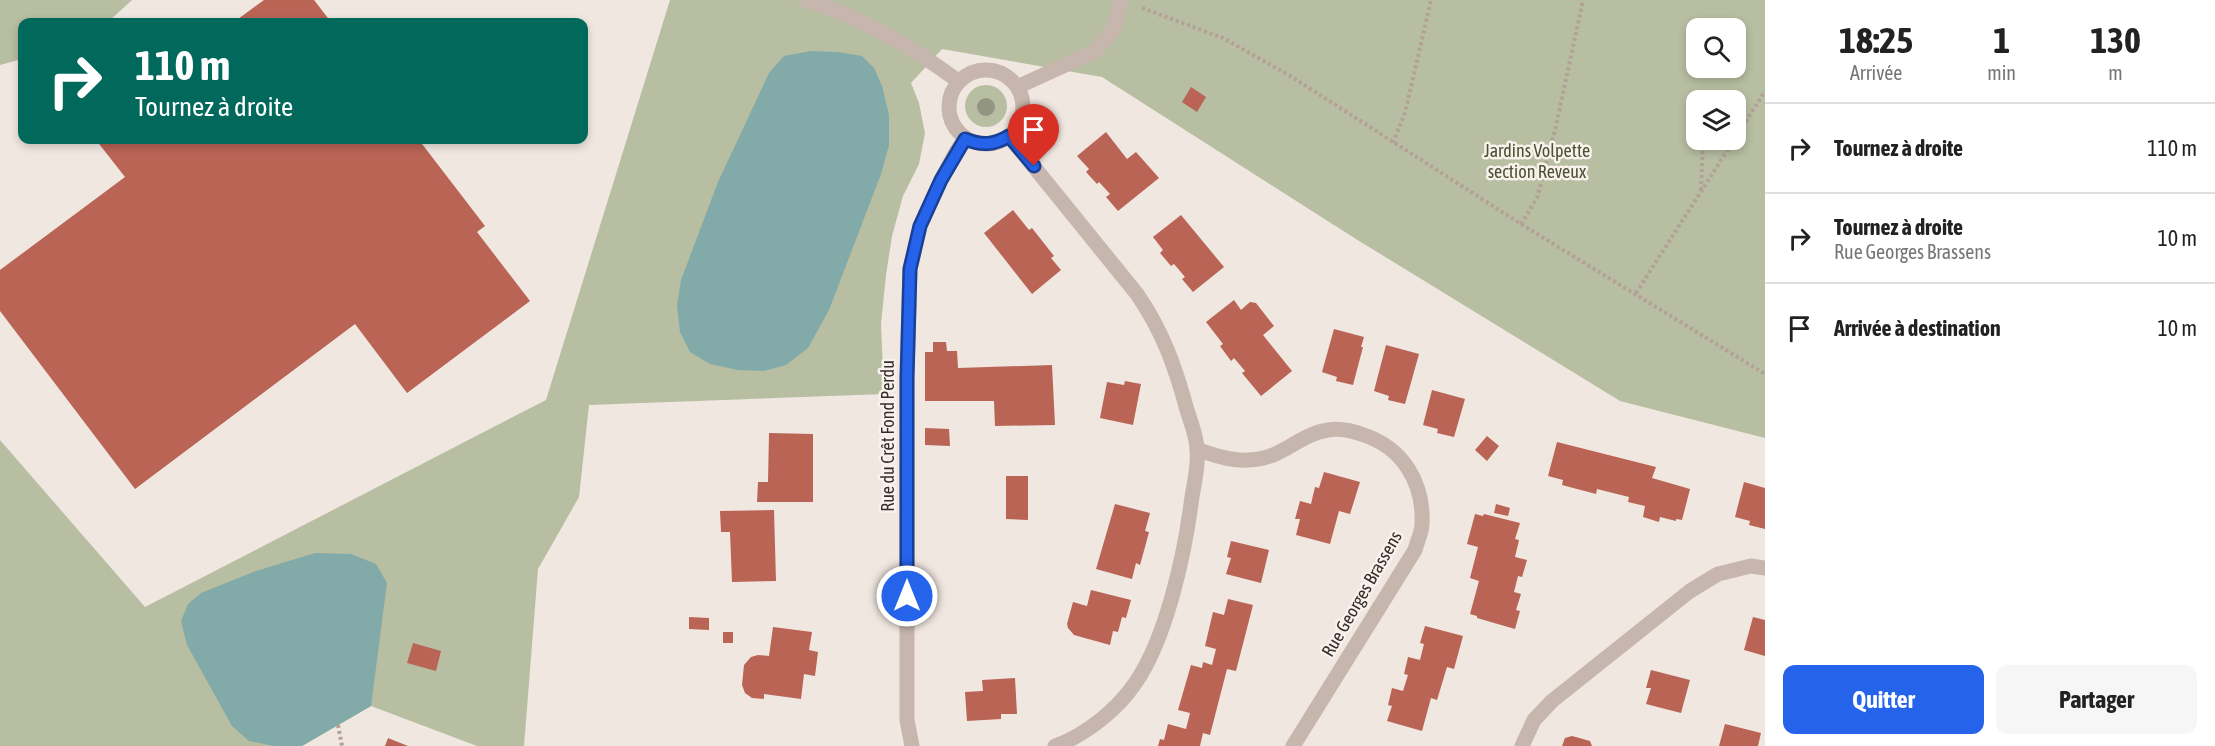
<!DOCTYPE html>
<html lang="fr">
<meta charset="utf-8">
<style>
body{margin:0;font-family:"Asap Condensed",sans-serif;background:#f6f6f6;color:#222;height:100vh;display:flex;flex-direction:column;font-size:22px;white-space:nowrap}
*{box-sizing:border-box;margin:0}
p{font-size:20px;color:#767676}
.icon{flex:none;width:33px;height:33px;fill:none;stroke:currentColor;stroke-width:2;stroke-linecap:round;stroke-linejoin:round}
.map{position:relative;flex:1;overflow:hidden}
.details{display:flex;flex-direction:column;background:#fff;width:450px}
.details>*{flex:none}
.guide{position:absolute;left:18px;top:18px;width:570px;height:126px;border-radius:12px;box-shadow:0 3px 9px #0003;background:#00695c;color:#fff;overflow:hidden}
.tools{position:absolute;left:1686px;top:18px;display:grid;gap:12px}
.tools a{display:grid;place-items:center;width:60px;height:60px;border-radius:12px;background:#fff;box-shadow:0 3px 9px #0003;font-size:30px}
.pin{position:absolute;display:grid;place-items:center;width:51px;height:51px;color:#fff;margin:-62px -26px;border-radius:50% 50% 50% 0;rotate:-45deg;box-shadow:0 0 6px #0007}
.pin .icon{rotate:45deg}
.me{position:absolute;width:66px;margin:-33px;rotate:0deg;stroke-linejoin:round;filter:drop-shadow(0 0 4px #0008)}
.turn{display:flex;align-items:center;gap:21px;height:126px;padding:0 18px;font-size:27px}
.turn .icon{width:78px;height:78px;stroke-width:2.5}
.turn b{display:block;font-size:42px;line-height:51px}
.eta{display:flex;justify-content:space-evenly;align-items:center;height:102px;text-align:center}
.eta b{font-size:36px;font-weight:700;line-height:42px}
.primary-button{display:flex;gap:12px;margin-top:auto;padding:12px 18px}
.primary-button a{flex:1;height:69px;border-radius:12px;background:#2563eb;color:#fff;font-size:24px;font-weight:700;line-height:69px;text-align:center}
.primary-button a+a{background:#f6f6f6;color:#222}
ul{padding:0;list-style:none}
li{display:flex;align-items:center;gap:18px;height:90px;padding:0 18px;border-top:2px solid #e0e0e0}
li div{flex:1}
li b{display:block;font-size:22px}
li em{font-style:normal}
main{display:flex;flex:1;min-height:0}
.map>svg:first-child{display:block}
.green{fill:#b7bea1;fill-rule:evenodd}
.water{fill:#82aaa8}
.building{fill:#b96455}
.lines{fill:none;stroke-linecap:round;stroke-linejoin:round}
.path{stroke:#b3a097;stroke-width:4;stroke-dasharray:3 3;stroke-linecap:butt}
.street{stroke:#c7b6ad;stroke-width:15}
.tree{fill:#949580}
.route-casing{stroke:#184099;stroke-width:15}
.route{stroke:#2563eb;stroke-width:10}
.labels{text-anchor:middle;stroke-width:5;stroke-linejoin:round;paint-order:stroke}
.park-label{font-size:18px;fill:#495231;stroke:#f8f1ec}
.street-label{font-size:18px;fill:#362d2b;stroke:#f8f1ec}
</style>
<main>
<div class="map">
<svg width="1765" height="746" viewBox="0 0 1765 746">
<rect width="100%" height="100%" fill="#f0e7e0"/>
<path class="green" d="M0 0H132L108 22H22V59L0 65Z
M670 0H1765V438L1620 401 1356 239 1102 77 942 49 911 83 919 103 925 133 919 164 903 196 892 236 886 275 881 324 884 394 589 405 579 497 538 569 524 746H477L371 706 302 746H0V440L145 607 546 400ZM1696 28H1736V68H1696ZM1696 100H1736V140H1696Z
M965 106a21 21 0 1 1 42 0a21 21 0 1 1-42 0Z"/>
<path class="water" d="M811 51 838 52 862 56 874 68 882 86 889 115V145L881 174 829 310 808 348 786 365 764 371 738 370 710 364 690 352 680 332 677 306 681 280 718 182 769 73 784 56Z
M315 553 351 554 376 564 387 583 371 706 302 746H274L249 741 232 726 187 645 181 621 188 604 201 593 256 571Z"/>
<path class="building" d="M264 0H314L331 22H234Z
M1191 87 1206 97 1197 112 1182 102Z
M1106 132 1127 159 1136 152 1159 178 1118 211 1106 197 1110 194 1099 182 1097 184 1086 172 1089 169 1077 156Z
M96 140H419L485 226 477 232 530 301 407 393 355 324 135 489 0 311V270L125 177Z
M1013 210 1029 230 1032 228 1054 256 1051 258 1061 270 1032 294 984 233Z
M1181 215 1224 267 1193 292 1182 279 1185 277 1174 264 1171 266 1160 253 1163 250 1153 237Z
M1234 300 1241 310 1250 302 1256 303 1274 326 1263 335 1292 371 1261 396 1242 373 1245 371 1234 358 1231 361 1220 346 1223 344 1206 322Z
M1334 329 1364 337 1361 347H1363L1353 385 1336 381 1337 377 1322 372Z
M933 342H946L947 351H957L958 368 1052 365 1055 425 995 426 994 401H925V352H933Z
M1386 345 1419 354 1405 404 1388 400 1389 396 1374 391Z
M1125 381 1141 384 1133 425 1100 418 1107 382 1124 385Z
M1432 390 1465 399 1454 437 1437 433 1438 429 1423 425Z
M925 428 949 429 950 446 925 445Z
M769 433 813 434V502H757L758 482H768Z
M1487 436 1499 446 1487 461 1475 450Z
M1557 442 1656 467 1652 478 1690 489 1682 520 1676 519V521L1660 517 1659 522 1643 517 1645 506 1628 502 1629 497 1597 489 1596 494 1562 485 1563 480 1548 476Z
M1324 472 1360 482 1350 514 1339 511 1330 544 1296 535 1300 519H1295L1300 501 1311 504 1315 487 1319 488Z
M1006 476H1028V520L1006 519Z
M1744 482 1765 488V529L1749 525 1750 521 1735 517Z
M1115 504 1150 513 1145 531 1149 532 1145 547 1140 565 1136 563 1132 579 1096 569Z
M1496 504 1510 508 1508 516 1494 513Z
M774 510 776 581 732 582 730 532H721L720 511Z
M1475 514 1483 516 1484 514 1520 523 1515 539 1519 540 1515 557 1527 560 1522 577 1518 576 1514 592 1521 594 1516 610 1520 611 1515 629 1477 618V616L1470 614 1479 581 1470 578 1478 547 1467 544Z
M1231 541 1269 550 1261 583 1226 574 1231 558 1227 557Z
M1091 590 1131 600 1126 618 1122 617 1118 632 1113 631 1110 645 1074 635 1068 628 1067 624 1073 602 1087 606Z
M1228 599 1253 605 1236 671 1227 669 1210 735 1203 733 1200 746H1158L1160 739 1164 740 1168 724 1186 729 1190 713 1178 710 1191 665 1202 668 1203 662 1212 665 1216 649 1205 646 1213 612 1224 615Z
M689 617 709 618V630L689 629Z
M1753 617 1765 620V656L1744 650Z
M1425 626 1463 636 1454 669 1447 667 1437 700 1431 698 1422 731 1387 721 1392 706 1388 705 1392 688 1403 691 1408 675 1404 674 1408 657 1420 660 1424 644 1420 643Z
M773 627 812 632 809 650 818 652 815 676 804 674 801 699 764 694V699L752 698 745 693 742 685 744 665 751 657 758 655 769 656Z
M723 632H733V643H723Z
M413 643 441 651 436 671 407 663Z
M1651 670 1690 680 1681 713 1646 704 1651 688H1646Z
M1015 678 1017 714H1001V719L967 721 965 692 983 691 982 680Z
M1725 724 1761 733 1758 746H1719Z
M1572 736 1590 741 1592 746H1562L1565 738Z
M388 738 408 746H385Z"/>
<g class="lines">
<path class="path" d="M1142 8 1223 38 1292 77 1521 224 1765 374
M1709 100 1711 93
M1736 137 1765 91
M1393 143 1405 113 1431 0
M1701 190 1703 140
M1521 224 1537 198 1556 126 1583 0
M1636 293 1734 140
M338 725 342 746"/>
<path class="street" d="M806 0C862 17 911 46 958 81
M949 107a37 37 0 1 1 74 0a37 37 0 1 1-74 0Z
M1017 87 1094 52 1114 29 1121 0
M1009 136 1137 294C1163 332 1175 366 1187 410 1191 423 1197 437 1197 450 1199 468 1193 486 1191 504 1184 557 1166 638 1136 682 1118 709 1086 735 1055 746
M1197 449C1222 459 1247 465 1273 455 1292 447 1307 433 1328 430 1340 428 1353 431 1364 435 1403 448 1424 483 1422 524 1422 532 1417 542 1415 550L1293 746
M912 746 907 720V378L910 269 920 226 941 180 956 152 965 139
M1522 746 1534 720 1552 701 1690 591 1718 574 1751 566 1765 568"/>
</g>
<circle class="tree" cx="986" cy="107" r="9"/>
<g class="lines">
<defs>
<path id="route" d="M907 596V378L910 269 920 226 941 180 965 139C982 146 994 145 1009 136L1034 166"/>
</defs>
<use href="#route" class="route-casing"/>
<use href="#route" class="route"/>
</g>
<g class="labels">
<g class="park-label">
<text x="1537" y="157">Jardins Volpette<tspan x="1537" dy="21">section Reveux</tspan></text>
</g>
<g class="street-label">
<text transform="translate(888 436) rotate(-90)" y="6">Rue du Crêt Fond Perdu</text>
<text transform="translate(1362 594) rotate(-60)" y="6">Rue Georges Brassens</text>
</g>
</g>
</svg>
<div class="tools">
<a><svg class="icon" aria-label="search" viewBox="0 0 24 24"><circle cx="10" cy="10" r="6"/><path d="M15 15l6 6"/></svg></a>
<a><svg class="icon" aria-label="layers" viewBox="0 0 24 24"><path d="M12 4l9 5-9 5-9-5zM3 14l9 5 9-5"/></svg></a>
</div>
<div class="pin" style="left:1034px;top:166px;background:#d93025"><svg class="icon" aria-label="arrive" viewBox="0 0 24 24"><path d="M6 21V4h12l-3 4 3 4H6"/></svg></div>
<svg class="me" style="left:907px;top:596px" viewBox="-20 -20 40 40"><circle r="17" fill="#2563eb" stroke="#fff" stroke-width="3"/><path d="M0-11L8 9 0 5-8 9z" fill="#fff"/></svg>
<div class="guide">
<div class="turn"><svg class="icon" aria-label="right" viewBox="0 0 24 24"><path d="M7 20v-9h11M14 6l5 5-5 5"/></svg><div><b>110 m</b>Tournez à droite</div></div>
</div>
</div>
<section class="details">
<div class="eta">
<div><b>18:25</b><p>Arrivée</p></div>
<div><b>1</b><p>min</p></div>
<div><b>130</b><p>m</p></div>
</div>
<ul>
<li><svg class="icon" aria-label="right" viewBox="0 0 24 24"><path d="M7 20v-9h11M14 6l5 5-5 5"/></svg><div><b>Tournez à droite</b></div><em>110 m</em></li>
<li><svg class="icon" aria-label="right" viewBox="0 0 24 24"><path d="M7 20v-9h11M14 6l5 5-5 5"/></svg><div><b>Tournez à droite</b><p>Rue Georges Brassens</p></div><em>10 m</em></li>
<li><svg class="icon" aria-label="arrive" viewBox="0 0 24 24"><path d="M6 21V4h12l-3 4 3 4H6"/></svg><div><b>Arrivée à destination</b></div><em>10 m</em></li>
</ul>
<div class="primary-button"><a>Quitter</a><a>Partager</a></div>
</section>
</main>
